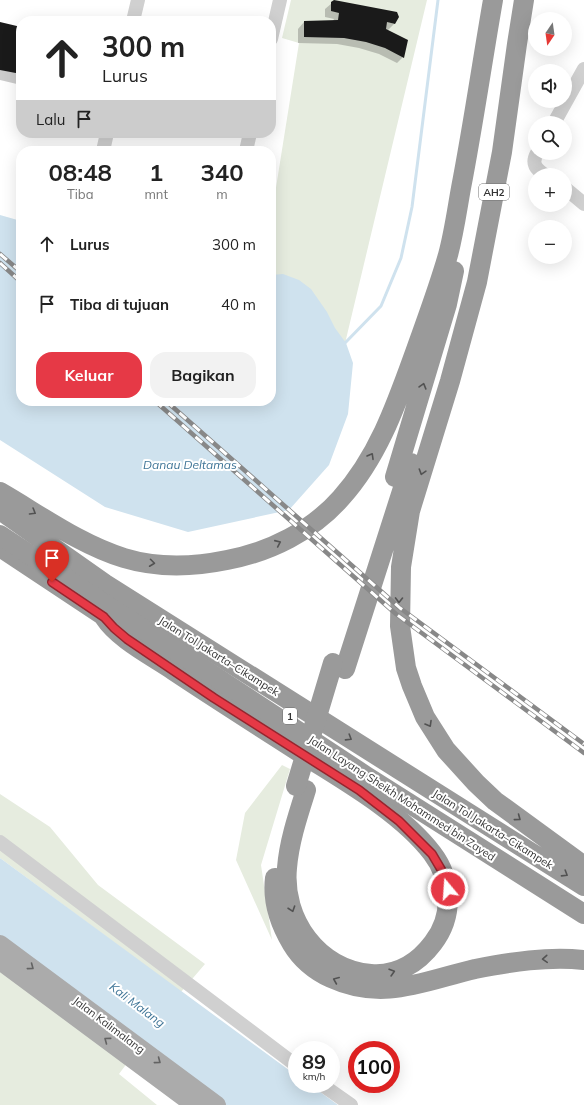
<!DOCTYPE html>
<html lang="id">
<meta charset="utf-8">
<style>
body{margin:0;font-family:Mulish,sans-serif;background:#f2f2f2;color:#222;height:100vh;display:flex;flex-direction:column;font-size:15px;white-space:nowrap}
*{box-sizing:border-box;margin:0}
p{font-size:13px;color:#767676}
.icon{flex:none;width:22px;height:22px;fill:none;stroke:currentColor;stroke-width:2;stroke-linecap:round;stroke-linejoin:round}
.map{position:relative;flex:1;overflow:hidden}
.drawer{position:absolute;left:16px;top:146px;width:260px;height:260px;display:flex;flex-direction:column;background:#fff;border-radius:16px;box-shadow:0 4px 16px #0002}
.drawer>*{flex:none}
.hud{position:absolute;left:16px;top:16px;width:260px;height:122px;border-radius:16px;box-shadow:0 4px 16px #0002;background:#fff;color:#222;overflow:hidden}
.needle{width:26px;rotate:193deg}
.controls{position:absolute;left:528px;top:12px;display:grid;gap:8px}
.controls a{display:grid;place-items:center;width:44px;height:44px;border-radius:50%;background:#fff;box-shadow:0 4px 16px #0002;font-size:20px}
.speed{position:absolute;left:288px;top:1041px;display:flex;gap:8px;font-size:20px;font-weight:700;text-align:center}
.speed>*{display:grid;place-content:center;width:52px;height:52px;border-radius:50%;background:#fff;box-shadow:0 4px 16px #0002;line-height:1}
.speed small{font-size:10px;font-weight:400}
.speed .limit{border:6px solid #d22;background:#fff;color:#111}
.pin{position:absolute;display:grid;place-items:center;width:34px;height:34px;color:#fff;margin:-41px -17px;border-radius:50% 50% 50% 0;rotate:-45deg;box-shadow:0 0 4px #0007}
.pin .icon{rotate:45deg}
.me{position:absolute;width:44px;margin:-22px;rotate:342deg;stroke-linejoin:round;filter:drop-shadow(0 0 3px #0008)}
.turn{display:flex;align-items:center;gap:14px;height:84px;padding:0 20px;font-size:18px}
.turn .icon{width:52px;height:52px;stroke-width:2.5}
.turn b{display:block;font-size:28px;line-height:34px}
.then{display:flex;align-items:center;height:38px;padding:0 20px;background:#0003;gap:8px;font-size:15px}
.eta{display:flex;justify-content:space-evenly;align-items:center;height:68px;text-align:center}
.eta b{font-size:24px;font-weight:700;line-height:28px}
.button{display:flex;gap:8px;margin-top:auto;padding:8px 20px}
.button a{flex:1;height:46px;border-radius:16px;background:#e63946;color:#fff;font-size:16px;font-weight:700;line-height:46px;text-align:center}
.button a+a{background:#f2f2f2;color:#222}
ul{padding:0;list-style:none}
li{display:flex;align-items:center;gap:12px;height:60px;padding:0 20px}
li div{flex:1}
li b{display:block;font-size:15px}
li em{font-style:normal}
.map>svg:first-child{display:block}
.green{fill:#e6ecdf}
.water{fill:#cfe2ee}
.shadow{fill:#0003}
.lines{fill:none;stroke-linecap:round;stroke-linejoin:round}
.stream{stroke:#cfe2ee;stroke-width:3}
.building{fill:#1a1a1a}
.minor{stroke:#d0d0d0;stroke-width:14}
.major{stroke:#ababab;stroke-width:18}
.highway{stroke:#9a9a9a;stroke-width:20}
.rail-casing{stroke:#888;stroke-width:4.5}
.rail{stroke:#fff;stroke-width:3;stroke-dasharray:9;stroke-linecap:butt}
.highway-bridge{stroke:#9a9a9a;stroke-width:20}
.oneway{stroke:#525252}
.oneway2{stroke:#636363}
.route-casing{stroke:#96252e;stroke-width:10}
.route{stroke:#e63946;stroke-width:7}
.labels{text-anchor:middle;stroke-width:4;stroke-linejoin:round;paint-order:stroke}
.shield{fill:#fff;stroke:#707070;stroke-width:1}
.shield-label{font-size:10px;font-weight:bold;fill:#333}
.street-label{font-size:11px;fill:#333;stroke:#fff}
.water-label{font-size:12px;font-style:italic;fill:#3f7597;stroke:#fff}
</style>
<div class="map">
<svg width="584" height="1105" viewBox="0 0 584 1105">
<rect width="100%" height="100%" fill="#fff"/>
<path class="green" d="M291 0H427L342 356 271 338V219L299 43 282 38Z
M282 765 290 769 261 865 272 940 236 860 245 813Z
M0 794 50 827 98 885 205 964 181 992 0 858Z
M0 946 139 1047 119 1074 157 1105H0Z"/>
<path class="water" d="M0 215 21 221V401H271V275L283 274 299 280 311 289 327 312 335 328 346 343 353 363 348 414 329 465 289 510 188 532 105 507 0 440Z
M0 858 297 1076V1084H309L338 1105H217L0 944Z"/>
<path class="shadow" d="M332 3 394 24 387 31 403 57 397 63 379 54 359 48 337 44 298 43V29L304 22 333 21 334 19 325 17V9Z
M0 23 21 28V85L0 80Z"/>
<g class="lines">
<path class="stream" d="M344 344 381 306 401 258 412 207 438 0"/>
</g>
<path class="building" d="M334 0 397 12 399 17 395 24 387 22 386 29 408 40 404 58 385 48 366 42 344 38 304 37V21L338 20 339 13 331 11V2Z
M0 22 21 27V74L0 70Z"/>
<g class="lines">
<path class="minor" d="M133 21 138 0
M271 39 280 0
M554 123 584 69
M103 151 107 133
M246 151 250 133
M537 153C531 164 536 169 545 175
M565 188 584 204
M0 842 297 1066
M321 1084 351 1105"/>
<path class="major" d="M0 944 217 1105
M0 961 194 1105"/>
<path class="highway" d="M524 0 517 44 502 152 477 282 450 381 410 511 401 567 400 626 406 668 412 686 425 717 446 750 476 783 495 801 584 866
M395 477 447 304 454 271
M0 492C40 515 79 544 124 558 157 568 193 567 227 560 270 552 312 531 341 498 377 458 395 408 413 358 425 324 438 290 448 255 454 233 457 210 461 188 473 126 482 63 493 0
M0 510 105 584 584 886
M0 547 116 624
M104 617C118 639 152 656 174 671 219 701 265 730 310 759 350 784 403 815 432 853 452 879 454 916 433 943 418 963 397 976 371 974 318 970 282 919 287 868 289 842 298 815 306 790
M345 669 411 463
M275 878C272 902 280 924 292 944 301 959 316 971 331 978 383 1002 424 981 475 969 511 962 548 956 584 960"/>
<defs>
<path id="rail" d="M0 254 21 272
M0 263 21 282
M155 401 396 614 584 753
M166 401 400 608 584 744"/>
</defs>
<use href="#rail" class="rail-casing"/>
<use href="#rail" class="rail"/>
<path class="highway-bridge" d="M0 535 366 776 584 914
M296 786 333 663"/>
</g>
<defs><path id="oneway-chevron" d="M-2-3.5L2.5 0L-2 3.5" fill="none" stroke-width="1.6" stroke-linecap="round" stroke-linejoin="round"/></defs>
<g class="oneway">
<use href="#oneway-chevron" transform="translate(423 386) rotate(-74)"/>
<use href="#oneway-chevron" transform="translate(371 456) rotate(-60)"/>
<use href="#oneway-chevron" transform="translate(422 472) rotate(107)"/>
<use href="#oneway-chevron" transform="translate(33 512) rotate(31)"/>
<use href="#oneway-chevron" transform="translate(278 543) rotate(-24)"/>
<use href="#oneway-chevron" transform="translate(152 563) rotate(7)"/>
<use href="#oneway-chevron" transform="translate(399 600) rotate(91)"/>
<use href="#oneway-chevron" transform="translate(429 724) rotate(60)"/>
<use href="#oneway-chevron" transform="translate(349 738) rotate(32)"/>
<use href="#oneway-chevron" transform="translate(518 818) rotate(37)"/>
<use href="#oneway-chevron" transform="translate(565 874) rotate(32)"/>
<use href="#oneway-chevron" transform="translate(292 909) rotate(71)"/>
<use href="#oneway-chevron" transform="translate(545 959) rotate(176)"/>
<use href="#oneway-chevron" transform="translate(392 972) rotate(-16)"/>
<use href="#oneway-chevron" transform="translate(336 980) rotate(-157)"/>
</g>
<g class="oneway2">
<use href="#oneway-chevron" transform="translate(31 967) rotate(37)"/>
<use href="#oneway-chevron" transform="translate(107 1040) rotate(-143)"/>
<use href="#oneway-chevron" transform="translate(158 1061) rotate(37)"/>
</g>
<g class="lines">
<defs>
<path id="route" d="M52 582 104 617 114 628 127 639 214 698 359 790 399 821 432 854 445 876 448 889"/>
</defs>
<use href="#route" class="route-casing"/>
<use href="#route" class="route"/>
</g>
<g class="labels">
<g class="shield">
<rect x="479" y="184" width="30" height="16" rx="3"/>
<rect x="283" y="708" width="14" height="16" rx="3"/>
</g>
<g class="shield-label">
<text x="494" y="196">AH2</text>
<text x="290" y="720">1</text>
</g>
<g class="street-label">
<text transform="translate(219 656) rotate(32)" y="4">Jalan Tol Jakarta–Cikampek</text>
<text transform="translate(402 798) rotate(33)" y="4">Jalan Layang Sheikh Mohammed bin Zayed</text>
<text transform="translate(493 829) rotate(32)" y="4">Jalan Tol Jakarta–Cikampek</text>
<text transform="translate(109 1025) rotate(37)" y="4">Jalan Kalimalang</text>
</g>
<g class="water-label">
<text x="190" y="469">Danau Deltamas</text>
<text transform="translate(137 1005) rotate(37)" y="4">Kali Malang</text>
</g>
</g>
</svg>
<div class="controls">
<a><svg class="needle" viewBox="-14 -14 28 28"><path d="M0-13l5 13h-10z" fill="#e53935"/><path d="M0 13l5-13h-10z" fill="#767676"/></svg></a>
<a><svg class="icon" aria-label="sound" viewBox="0 0 24 24"><path d="M4 9h4l5-4v14l-5-4H4zM17 9q2 3 0 6"/></svg></a>
<a><svg class="icon" aria-label="search" viewBox="0 0 24 24"><circle cx="10" cy="10" r="6"/><path d="M15 15l6 6"/></svg></a>
<a>+</a>
<a>−</a>
</div>
<div class="speed"><div>89<small>km/h</small></div><div class="limit">100</div></div>
<div class="pin" style="left:52px;top:582px;background:#d93025"><svg class="icon" aria-label="arrive" viewBox="0 0 24 24"><path d="M6 21V4h12l-3 4 3 4H6"/></svg></div>
<svg class="me" style="left:448px;top:889px" viewBox="-20 -20 40 40"><circle r="17" fill="#e63946" stroke="#fff" stroke-width="3"/><path d="M0-11L8 9 0 5-8 9z" fill="#fff"/></svg>
<div class="hud">
<div class="turn"><svg class="icon" aria-label="ahead" viewBox="0 0 24 24"><path d="M12 20V5M6 11l6-6 6 6"/></svg><div><b>300 m</b>Lurus</div></div>
<div class="then">Lalu<svg class="icon" aria-label="arrive" viewBox="0 0 24 24"><path d="M6 21V4h12l-3 4 3 4H6"/></svg></div>
</div>
<section class="drawer">
<div class="eta">
<div><b>08:48</b><p>Tiba</p></div>
<div><b>1</b><p>mnt</p></div>
<div><b>340</b><p>m</p></div>
</div>
<ul>
<li><svg class="icon" aria-label="ahead" viewBox="0 0 24 24"><path d="M12 20V5M6 11l6-6 6 6"/></svg><div><b>Lurus</b></div><em>300 m</em></li>
<li><svg class="icon" aria-label="arrive" viewBox="0 0 24 24"><path d="M6 21V4h12l-3 4 3 4H6"/></svg><div><b>Tiba di tujuan</b></div><em>40 m</em></li>
</ul>
<div class="button"><a>Keluar</a><a>Bagikan</a></div>
</section>
</div>
